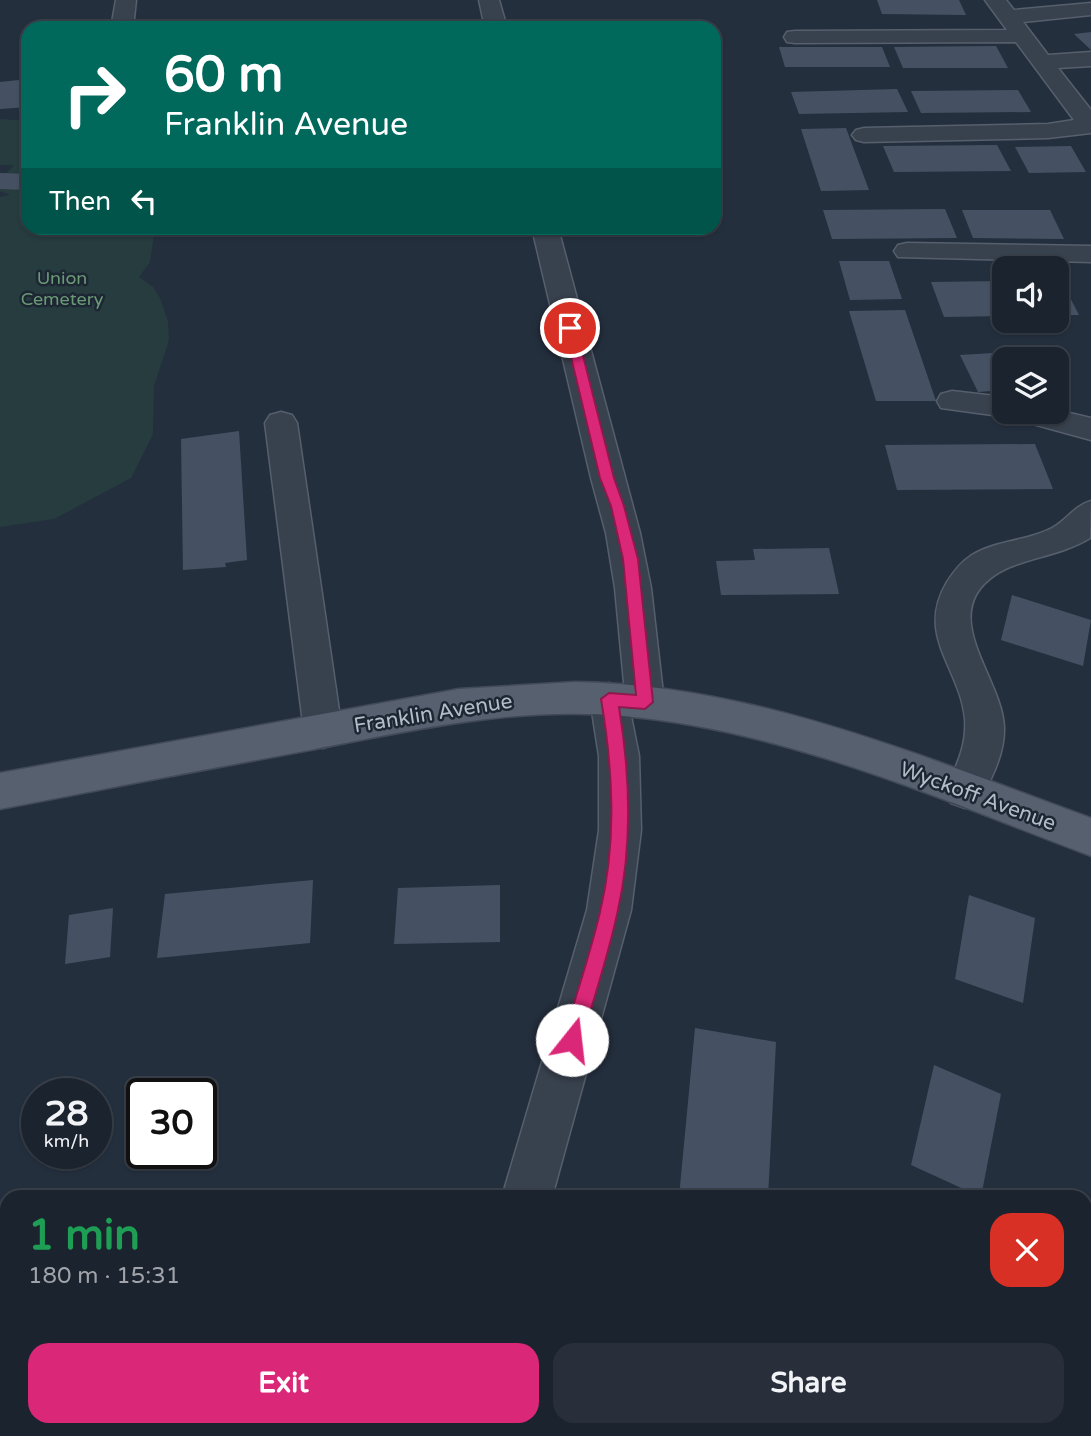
<!DOCTYPE html>
<meta charset="utf-8">
<style>
body{margin:0;font-family:"Varela Round",sans-serif;background:#282f3a;color:#f1f3f6;height:100vh;display:flex;flex-direction:column;font-size:26px;white-space:nowrap}
*{box-sizing:border-box;margin:0}
p{font-size:23px;color:#a0a4aa}
.icon{flex:none;width:38px;height:38px;fill:none;stroke:currentColor;stroke-width:2;stroke-linecap:round;stroke-linejoin:round}
.map{position:relative;flex:1;overflow:hidden}
.details{position:absolute;left:0px;top:1190px;width:1092px;height:247px;display:flex;flex-direction:column;background:#1b232e;border-radius:21px 21px 0 0;box-shadow:0 2px 5px #0004,0 0 0 2px #39404a}
.details>*{flex:none}
.banner{position:absolute;left:21px;top:21px;width:700px;height:214px;border-radius:21px;box-shadow:0 2px 5px #0004,0 0 0 2px #39404a;background:#00695c;color:#fff;overflow:hidden}
.fabs{position:absolute;left:992px;top:256px;display:grid;gap:14px}
.fabs a{display:grid;place-items:center;width:77px;height:77px;border-radius:14px;background:#1b232e;box-shadow:0 2px 5px #0004,0 0 0 2px #39404a;font-size:35px}
.speed{position:absolute;left:21px;top:1078px;display:flex;gap:14px;font-size:35px;font-weight:700;text-align:center}
.speed>*{display:grid;place-content:center;width:91px;height:91px;border-radius:50%;background:#1b232e;box-shadow:0 2px 5px #0004,0 0 0 2px #39404a;line-height:1}
.speed small{font-size:18px;font-weight:400}
.speed .limit{border:4px solid #111;border-radius:10px;background:#fff;color:#111}
.pin{position:absolute;display:grid;place-items:center;width:60px;height:60px;color:#fff;margin:-30px;border:4px solid #fff;border-radius:50%;box-shadow:0 2px 7px #0007}
.me{position:absolute;width:77px;margin:-38px;rotate:16deg;stroke-linejoin:round;filter:drop-shadow(0 0 5px #0008)}
.turn{display:flex;align-items:center;gap:24px;height:147px;padding:0 28px;font-size:32px}
.turn .icon{width:91px;height:91px;stroke-width:2.5}
.turn b{display:block;font-size:49px;line-height:60px}
.then{display:flex;align-items:center;height:66px;padding:0 28px;background:#0003;gap:14px;font-size:26px}
.round{display:grid;place-items:center;flex:none;width:74px;height:74px;border-radius:21px;background:#282f3a}
.headline{display:flex;align-items:center;justify-content:space-between;height:119px;padding:0 28px}
h1{font-size:42px;font-weight:700;line-height:52px;color:#1e9e55}
.action{display:flex;gap:14px;margin-top:auto;padding:14px 28px}
.action a{flex:1;height:80px;border-radius:21px;background:#db2777;color:#fff;font-size:28px;font-weight:700;line-height:80px;text-align:center}
.action a+a{background:#282f3a;color:#f1f3f6}
.map>svg:first-child{display:block}
.green{fill:#263c3f}
.building{fill:#455162}
.lines{fill:none;stroke-linecap:round;stroke-linejoin:round}
.minor-casing{stroke:#565f6c;stroke-width:3}
.major-casing{stroke:#414a57;stroke-width:3}
.minor{fill:#38414e;fill-rule:evenodd}
.major{fill:#56606e;fill-rule:evenodd}
.route{fill:#db2777;stroke:#8e194d;stroke-width:2}
.labels{text-anchor:middle;stroke-width:5;stroke-linejoin:round;paint-order:stroke}
.far-park-label{font-size:18px;fill:#6b9a76;stroke:#1d2633}
.street-label{font-size:21px;fill:#b4bcc9;stroke:#1d2633}
</style>
<div class="map">
<svg width="1091" height="1436" viewBox="0 0 1091 1436">
<rect width="100%" height="100%" fill="#242f3e"/>
<path class="green" d="M0 119 28 121V228H155L150 262 139 277 153 287 160 298 168 322 169 340 154 386 153 434 131 478 54 519 0 527V197L10 195 0 191V180L14 165H0Z"/>
<path class="building" d="M877 0H959L966 15 882 14Z
M1091 32V50L1074 34Z
M996 46 1008 68H903L894 47Z
M779 47H882L890 67H785Z
M28 79V107L0 109V82Z
M897 89 908 112 799 114 791 92Z
M1018 90 1031 112 921 113 911 91Z
M846 128 869 190 821 191 801 129Z
M997 145 1011 171 894 172 883 146Z
M1071 146 1086 172 1029 173 1015 147Z
M0 173 28 174V190L0 189Z
M945 209 957 238 832 239 823 210Z
M962 210H1050L1064 239 973 238Z
M839 261H889L902 299 850 300Z
M1061 280 1079 315H1057V281Z
M1004 281V316L944 317 931 282Z
M905 310 936 401H876L849 311Z
M1024 351 1028 359H1004V390L978 392 960 355Z
M239 431 247 560 225 563 226 567 183 570 181 439Z
M1035 444 1053 489 897 490 885 445Z
M829 548 839 594 721 595 716 561 755 560 753 549Z
M1012 595 1091 620 1083 666 1001 640Z
M313 880 310 943 157 958 165 894Z
M500 885V942L394 944 398 888Z
M969 895 1035 918 1023 1003 955 979Z
M113 908 110 957 65 964 69 915Z
M695 1028 776 1042 768 1197H679Z
M934 1065 1001 1094 981 1197 911 1165Z
M896 1430H973V1436H896Z"/>
<g class="lines">
<defs>
<path id="minor" d="M116 0H136L133 28H111Z
M479 0H499L507 28H485Z
M985 0H1006L1014 10 1091 3V15L1023 22 1048 55 1091 52V66L1058 68 1091 110V133L1048 138 864 142 856 140 852 135 856 130 864 128 1048 124 1074 120 1016 42 795 43 787 42 784 37 787 32 795 31 1007 30Z
M532 228H558L640 533 651 588 664 702 658 713 645 718 630 711 639 756 641 830 631 910 552 1197H502L587 910 599 830V756L590 699 596 688 609 683 622 688 625 693 615 588 606 533 591 478Z
M907 243 1091 246V262L898 257 894 251 898 245Z
M952 391 1004 397V411L1057 410 1091 418V440L1007 417 941 408 937 401 941 394Z
M281 412 292 415 297 423 342 731 337 743 323 748 309 743 304 731 265 423 270 415Z
M1091 501 1090 538C1059 557 1020 558 995 575 936 615 1002 677 1004 727 1005 754 991 779 979 803L965 808 951 803 945 790C956 767 967 746 965 719 960 667 915 636 947 582 954 571 961 562 972 555 995 541 1024 541 1048 530 1065 523 1073 506 1091 501Z
M433 1430H489L487 1436H431Z"/>
<path id="major" d="M575 682C753 684 926 758 1091 818V856C940 799 785 730 623 716 517 706 413 730 310 750 207 769 103 789 0 809V773L459 689Z"/>
</defs>
<use href="#minor" class="minor-casing"/>
<use href="#major" class="major-casing"/>
<use href="#minor" class="minor"/>
<use href="#major" class="major"/>
</g>
<path class="route" d="M570 324 576 328 614 478 624 506 638 559 653 702 645 709 619 707C630 774 633 843 618 910 609 954 594 997 582 1040L579 1047 572 1050 565 1047 563 1040C575 998 590 955 600 912 617 842 613 770 601 699L609 693 636 695 623 559 611 506 600 478 564 328Z"/>
<g class="labels">
<g class="far-park-label">
<text x="62" y="284">Union<tspan x="62" dy="21">Cemetery</tspan></text>
</g>
<g class="street-label">
<text transform="translate(433 713) rotate(-9)" y="7">Franklin Avenue</text>
<text transform="translate(978 796) rotate(20)" y="7">Wyckoff Avenue</text>
</g>
</g>
</svg>
<div class="fabs">
<a><svg class="icon" aria-label="sound" viewBox="0 0 24 24"><path d="M4 9h4l5-4v14l-5-4H4zM17 9q2 3 0 6"/></svg></a>
<a><svg class="icon" aria-label="layers" viewBox="0 0 24 24"><path d="M12 4l9 5-9 5-9-5zM3 14l9 5 9-5"/></svg></a>
</div>
<div class="speed"><div>28<small>km/h</small></div><div class="limit">30</div></div>
<div class="pin" style="left:570px;top:328px;background:#d93025"><svg class="icon" aria-label="arrive" viewBox="0 0 24 24"><path d="M6 21V4h12l-3 4 3 4H6"/></svg></div>
<svg class="me" style="left:572px;top:1040px" viewBox="-20 -20 40 40"><circle r="19" fill="#fff"/><path d="M0-13L10 11 0 6-10 11z" fill="#db2777"/></svg>
<div class="banner">
<div class="turn"><svg class="icon" aria-label="right" viewBox="0 0 24 24"><path d="M7 20v-9h11M14 6l5 5-5 5"/></svg><div><b>60 m</b>Franklin Avenue</div></div>
<div class="then">Then<svg class="icon" aria-label="left" viewBox="0 0 24 24"><path d="M17 20v-9H6M10 6l-5 5 5 5"/></svg></div>
</div>
<section class="details">
<div class="headline"><div><h1>1 min</h1><p>180 m · 15:31</p></div><a class="round" style="background:#d93025;color:#fff"><svg class="icon" aria-label="close" viewBox="0 0 24 24"><path d="M6 6l12 12M18 6L6 18"/></svg></a></div>
<div class="action"><a>Exit</a><a>Share</a></div>
</section>
</div>
